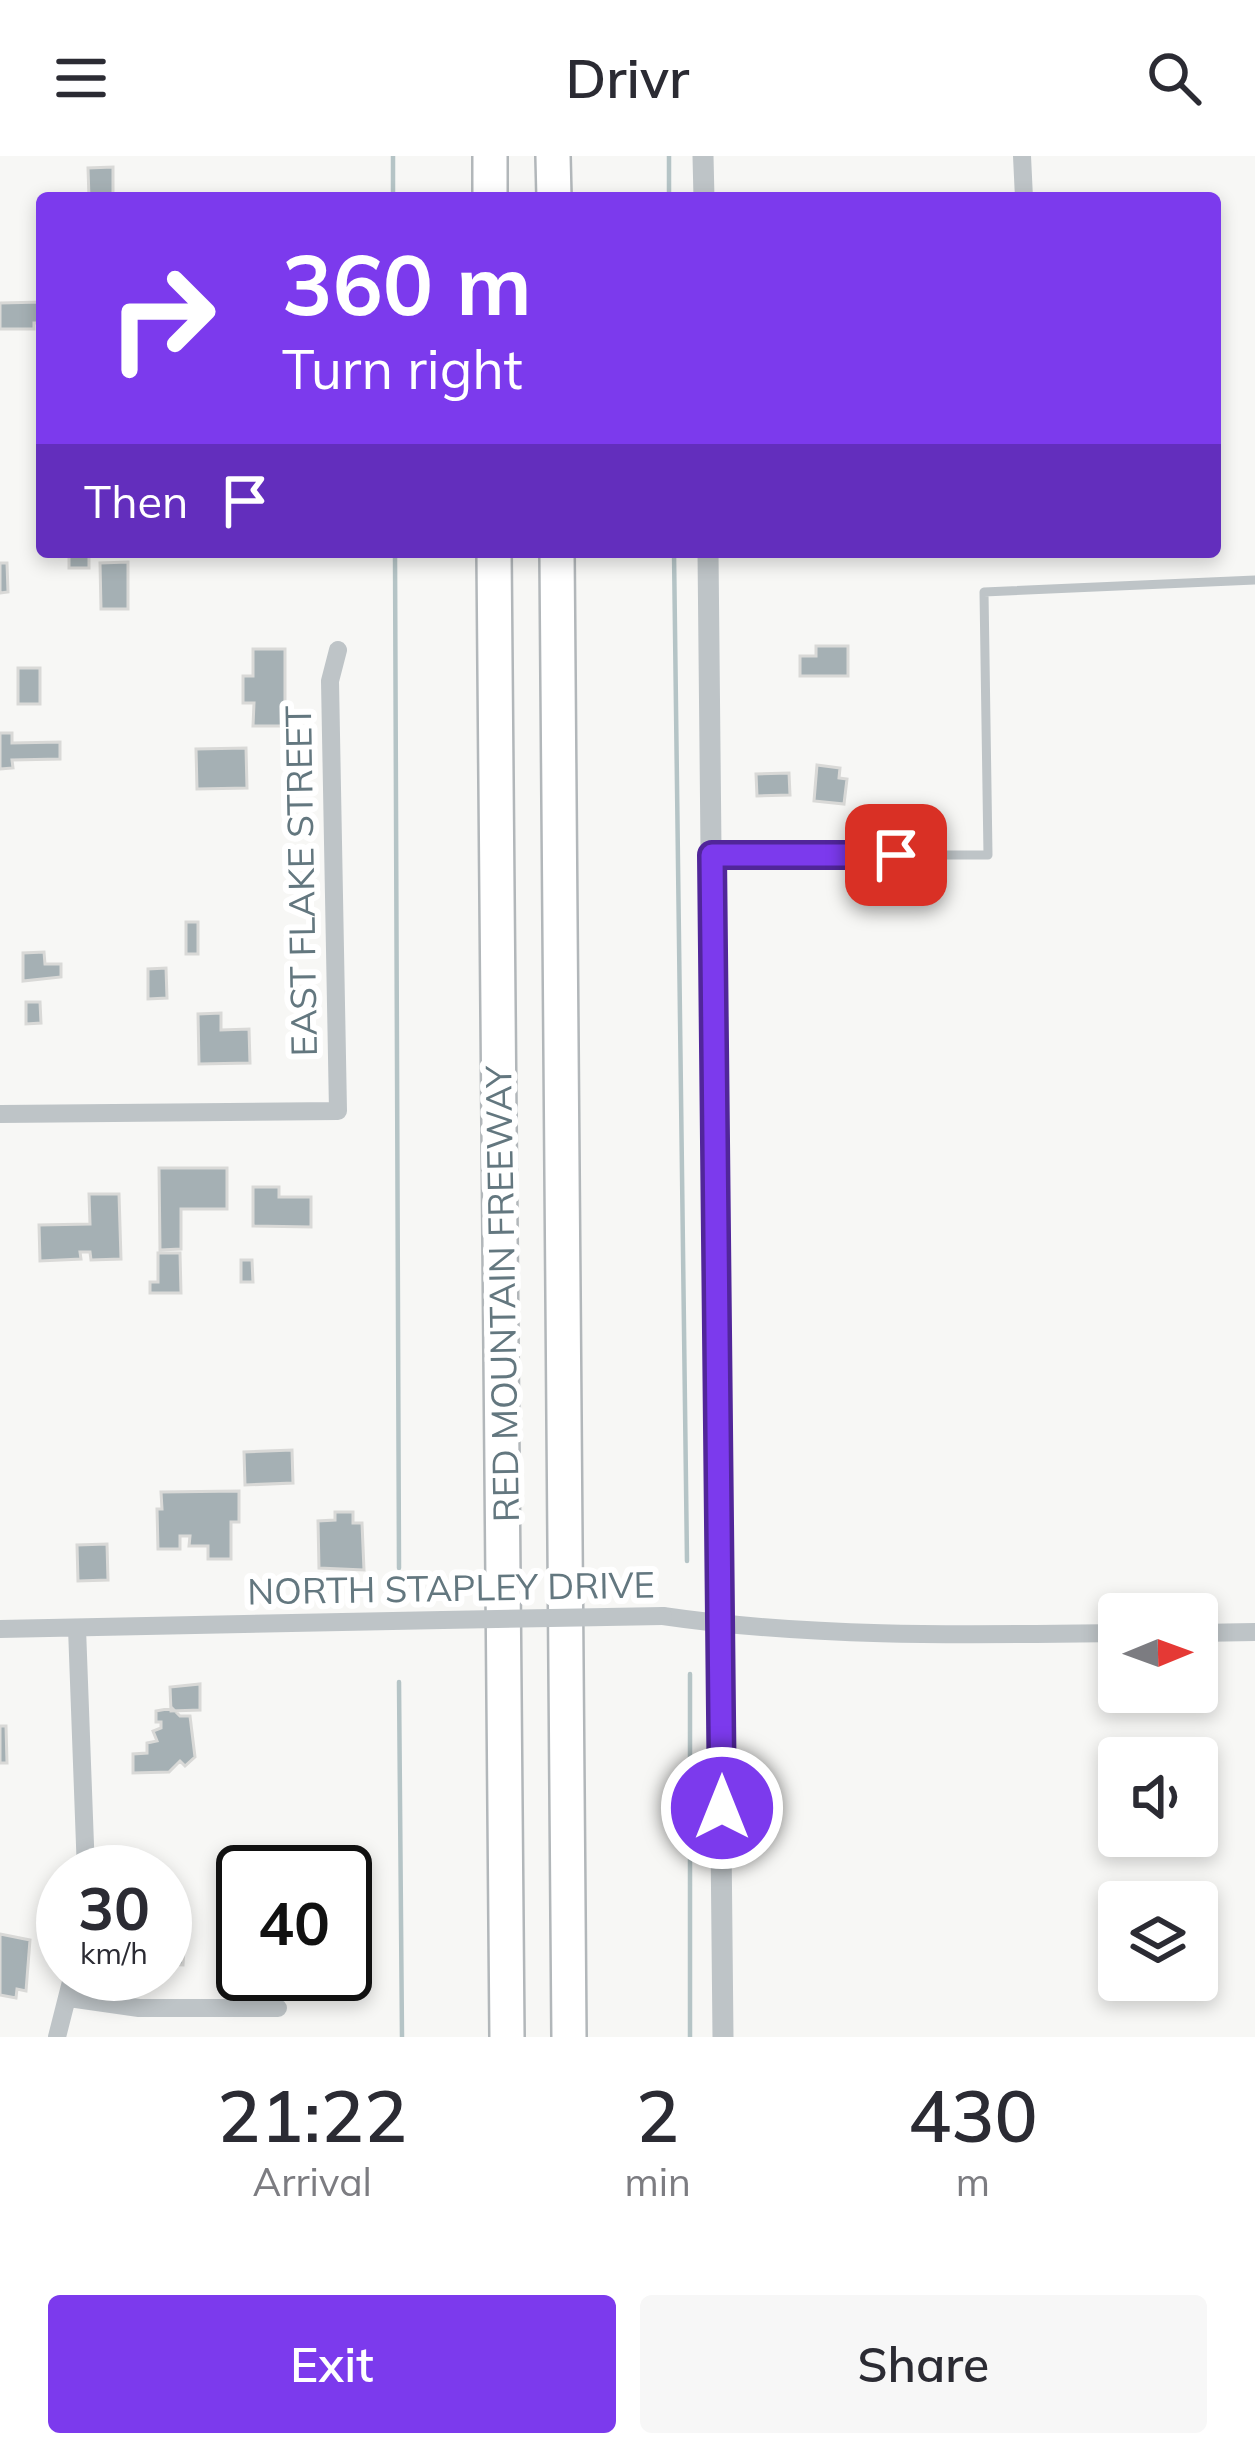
<!DOCTYPE html>
<style>
body{margin:0;font-family:Mulish,sans-serif;background:#f7f7f7;color:#2b2b33;height:100vh;display:flex;flex-direction:column;font-size:45px;white-space:nowrap}
*{box-sizing:border-box;margin:0}
p{font-size:39px;color:#7c7c81}
.icon{flex:none;width:66px;height:66px;fill:none;stroke:currentColor;stroke-width:2;stroke-linecap:round;stroke-linejoin:round}
.map{position:relative;height:1881px;overflow:hidden}
.drawer{display:flex;flex-direction:column;background:#fff;flex:1}
.drawer>*{flex:none}
.banner{position:absolute;left:36px;top:36px;width:1185px;height:366px;border-radius:12px;box-shadow:0 6px 18px #0003;background:#7c3aed;color:#fff;overflow:hidden}
.needle{width:78px;rotate:89deg}
.buttons{position:absolute;left:1098px;top:1437px;display:grid;gap:24px}
.buttons a{display:grid;place-items:center;width:120px;height:120px;border-radius:12px;background:#fff;box-shadow:0 6px 18px #0003;font-size:60px}
.speed{position:absolute;left:36px;top:1689px;display:flex;gap:24px;font-size:60px;font-weight:700;text-align:center}
.speed>*{display:grid;place-content:center;width:156px;height:156px;border-radius:50%;background:#fff;box-shadow:0 6px 18px #0003;line-height:1}
.speed small{font-size:30px;font-weight:400}
.speed .limit{border:6px solid #111;border-radius:18px;background:#fff;color:#111}
.pin{position:absolute;display:grid;place-items:center;width:102px;height:102px;color:#fff;margin:-51px;border-radius:24px;box-shadow:0 6px 18px #0006}
.me{position:absolute;width:132px;margin:-66px;rotate:0deg;stroke-linejoin:round;filter:drop-shadow(0 0 9px #0008)}
.turn{display:flex;align-items:center;gap:42px;height:252px;padding:0 48px;font-size:54px}
.turn .icon{width:156px;height:156px;stroke-width:2.5}
.turn b{display:block;font-size:84px;line-height:102px}
.then{display:flex;align-items:center;height:114px;padding:0 48px;background:#0003;gap:24px;font-size:45px}
.eta{display:flex;justify-content:space-evenly;align-items:center;height:204px;text-align:center}
.eta b{font-size:72px;font-weight:600;line-height:84px}
.action{display:flex;gap:24px;margin-top:auto;padding:24px 48px}
.action a{flex:1;height:138px;border-radius:12px;background:#7c3aed;color:#fff;font-size:48px;font-weight:600;line-height:138px;text-align:center}
.action a+a{background:#f7f7f7;color:#2b2b33}
header{display:flex;justify-content:space-between;align-items:center;height:156px;padding:0 48px;background:#fff;font-size:54px;font-weight:600}
.map>svg:first-child{display:block}
.lines{fill:none;stroke-linecap:round;stroke-linejoin:round}
.stream{stroke:#b5c4c6;stroke-width:4.5}
.building{fill:#a5b0b4;stroke:#d9d9d7;stroke-width:3}
.motorway-casing{stroke:#b2b7ba;stroke-width:38}
.service{stroke:#bec4c7;stroke-width:9}
.minor{stroke:#bec4c7;stroke-width:18}
.tertiary{stroke:#bec4c7;stroke-width:21}
.motorway{stroke:#fff;stroke-width:33}
.minor-bridge{stroke:#bec4c7;stroke-width:18}
.route-casing{stroke:#51269a;stroke-width:30}
.route{stroke:#7c3aed;stroke-width:21}
.labels{text-anchor:middle;stroke-width:12;stroke-linejoin:round;paint-order:stroke}
.street-label{font-size:36px;fill:#63777f;stroke:#fff}
</style>
<header><svg class="icon" aria-label="menu" viewBox="0 0 24 24"><path d="M4 6h16M4 12h16M4 18h16"/></svg>Drivr<svg class="icon" aria-label="search" viewBox="0 0 24 24"><circle cx="10" cy="10" r="6"/><path d="M15 15l6 6"/></svg></header>
<div class="map">
<svg width="1255" height="1881" viewBox="0 0 1255 1881">
<rect width="100%" height="100%" fill="#f7f7f5"/>
<g class="lines">
<path class="stream" d="M393 0V42
M669 0V42
M395 396 399 1412
M674 396 687 1405
M399 1526 402 1881
M690 1881V1518"/>
</g>
<path class="building" d="M113 11V42H89L88 12Z
M42 146V167H34V173H0V147Z
M69 396H89V412H69Z
M128 406V453H101L100 407Z
M0 407H7L8 436 0 437Z
M816 490H848V520H800V500H816Z
M253 493H285V570H253L254 547H243V520H253Z
M18 512H40V548H18Z
M0 577H12V587L60 586V603L12 604 13 612 0 613Z
M246 592 247 632 197 633 196 593Z
M817 609 840 612 839 622 847 623 844 648 814 645Z
M789 617 790 639 757 640 756 618Z
M186 766H198V798H186Z
M44 796 45 808H61V821L23 825V797Z
M166 812 167 842 148 843V813Z
M26 846H40L41 867 26 868Z
M221 857V874L249 873 250 907 199 908 198 858Z
M159 1012H227V1053H181V1093L160 1094Z
M253 1031H279V1041H311V1071L253 1070Z
M89 1038H119L121 1103 91 1104 90 1096H80L81 1103 40 1105 39 1069 90 1068Z
M158 1097H180L181 1137H150V1126H158Z
M241 1104H252L253 1126H241Z
M292 1294 293 1327 245 1329 244 1296Z
M239 1335V1366H231V1403H208V1390H189L190 1380H180V1393H158L157 1353H162L161 1336Z
M335 1356H353V1367H362L364 1414 319 1412 318 1365 335 1364Z
M107 1388 108 1424 78 1425 77 1389Z
M200 1528V1554L171 1555 170 1531Z
M172 1552 180 1560H190L195 1601 185 1610 180 1605 169 1616 133 1617V1598L147 1597V1587L157 1585 153 1575 161 1572V1566H156V1555Z
M0 1570H6L7 1607H0Z
M165 1743 187 1745 183 1809 165 1808Z
M0 1778 30 1784 26 1835 17 1833 16 1842 0 1839Z"/>
<g class="lines">
<defs>
<path id="motorway" d="M490 0V42
M553 0 554 42
M494 396 507 1881
M557 396 569 1881"/>
</defs>
<use href="#motorway" class="motorway-casing"/>
<path class="service" d="M712 699H988L984 436 1255 424"/>
<path class="minor" d="M1022 0 1024 42
M0 958 338 955 330 525 338 494
M663 1460C813 1482 967 1479 1119 1477
M77 1472 86 1716
M0 1473 443 1464
M1197 1477 1255 1476
M69 1842 139 1852H278
M57 1881 73 1818"/>
<path class="tertiary" d="M703 0 704 42
M708 396 723 1881"/>
<use href="#motorway" class="motorway"/>
<path class="minor-bridge" d="M443 1464 663 1460"/>
</g>
<g class="lines">
<defs>
<path id="route" d="M722 1652 712 699H896"/>
</defs>
<use href="#route" class="route-casing"/>
<use href="#route" class="route"/>
</g>
<g class="labels">
<g class="street-label">
<text transform="translate(301 725) rotate(-91)" y="13">EAST FLAKE STREET</text>
<text transform="translate(502 1138) rotate(-91)" y="13">RED MOUNTAIN FREEWAY</text>
<text transform="translate(451 1432) rotate(-1)" y="13">NORTH STAPLEY DRIVE</text>
</g>
</g>
</svg>
<div class="buttons">
<a><svg class="needle" viewBox="-14 -14 28 28"><path d="M0-13l5 13h-10z" fill="#e53935"/><path d="M0 13l5-13h-10z" fill="#7c7c81"/></svg></a>
<a><svg class="icon" aria-label="sound" viewBox="0 0 24 24"><path d="M4 9h4l5-4v14l-5-4H4zM17 9q2 3 0 6"/></svg></a>
<a><svg class="icon" aria-label="layers" viewBox="0 0 24 24"><path d="M12 4l9 5-9 5-9-5zM3 14l9 5 9-5"/></svg></a>
</div>
<div class="speed"><div>30<small>km/h</small></div><div class="limit">40</div></div>
<div class="pin" style="left:896px;top:699px;background:#d93025"><svg class="icon" aria-label="arrive" viewBox="0 0 24 24"><path d="M6 21V4h12l-3 4 3 4H6"/></svg></div>
<svg class="me" style="left:722px;top:1652px" viewBox="-20 -20 40 40"><circle r="17" fill="#7c3aed" stroke="#fff" stroke-width="3"/><path d="M0-11L8 9 0 5-8 9z" fill="#fff"/></svg>
<div class="banner">
<div class="turn"><svg class="icon" aria-label="right" viewBox="0 0 24 24"><path d="M7 20v-9h11M14 6l5 5-5 5"/></svg><div><b>360 m</b>Turn right</div></div>
<div class="then">Then<svg class="icon" aria-label="arrive" viewBox="0 0 24 24"><path d="M6 21V4h12l-3 4 3 4H6"/></svg></div>
</div>
</div>
<section class="drawer">
<div class="eta">
<div><b>21:22</b><p>Arrival</p></div>
<div><b>2</b><p>min</p></div>
<div><b>430</b><p>m</p></div>
</div>
<div class="action"><a>Exit</a><a>Share</a></div>
</section>
